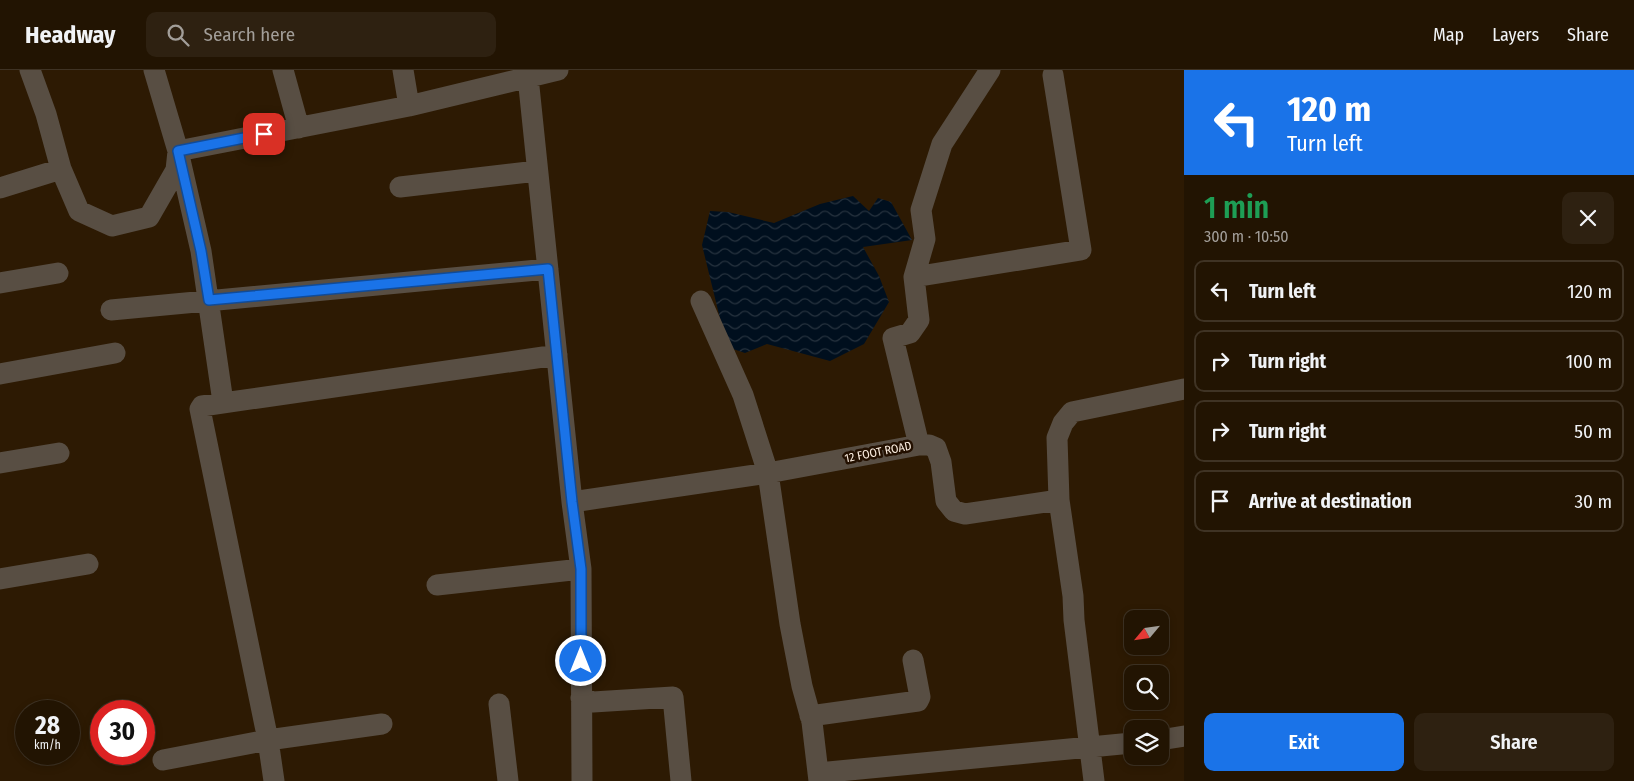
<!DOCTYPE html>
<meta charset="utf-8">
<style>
body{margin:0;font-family:"Fira Sans Condensed",sans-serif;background:#2e2111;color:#f1f3f6;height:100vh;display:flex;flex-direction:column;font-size:19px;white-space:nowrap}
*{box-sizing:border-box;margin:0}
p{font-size:16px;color:#a29e99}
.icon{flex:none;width:28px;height:28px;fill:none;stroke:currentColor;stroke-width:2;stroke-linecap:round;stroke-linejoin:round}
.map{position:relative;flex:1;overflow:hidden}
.drawer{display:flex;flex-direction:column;background:#221402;width:450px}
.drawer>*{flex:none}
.top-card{background:#1a73e8;color:#fff;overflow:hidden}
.needle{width:32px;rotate:241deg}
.buttons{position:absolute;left:1124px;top:540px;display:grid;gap:10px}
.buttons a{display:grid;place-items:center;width:45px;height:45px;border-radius:10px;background:#221402;box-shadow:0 2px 8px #0003,0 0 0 1px #3f3324;font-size:25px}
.speed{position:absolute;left:15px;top:630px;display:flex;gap:10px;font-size:25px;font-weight:700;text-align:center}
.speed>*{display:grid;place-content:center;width:65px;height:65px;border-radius:50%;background:#221402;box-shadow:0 2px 8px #0003,0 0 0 1px #3f3324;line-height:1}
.speed small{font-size:12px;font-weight:400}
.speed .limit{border:8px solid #d22;background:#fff;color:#111}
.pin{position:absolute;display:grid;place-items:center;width:42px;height:42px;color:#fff;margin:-21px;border-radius:10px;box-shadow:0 2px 8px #0006}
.me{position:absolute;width:55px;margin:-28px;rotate:0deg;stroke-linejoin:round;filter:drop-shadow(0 0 4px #0008)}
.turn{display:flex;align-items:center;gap:18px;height:105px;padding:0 20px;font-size:22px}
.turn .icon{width:65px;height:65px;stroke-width:2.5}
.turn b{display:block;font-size:35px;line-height:42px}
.round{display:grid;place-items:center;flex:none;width:52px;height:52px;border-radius:10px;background:#2e2111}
.summary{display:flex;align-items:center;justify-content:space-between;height:85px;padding:0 20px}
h1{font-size:30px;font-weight:600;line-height:38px;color:#1e9e55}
.primary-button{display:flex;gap:10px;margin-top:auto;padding:10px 20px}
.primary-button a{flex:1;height:58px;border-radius:10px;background:#1a73e8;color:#fff;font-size:20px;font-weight:600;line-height:58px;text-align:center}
.primary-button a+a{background:#2e2111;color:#f1f3f6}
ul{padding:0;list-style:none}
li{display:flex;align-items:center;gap:15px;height:62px;margin:0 10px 8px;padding:0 10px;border:2px solid #3f3324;border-radius:10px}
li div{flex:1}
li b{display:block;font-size:19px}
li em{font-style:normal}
header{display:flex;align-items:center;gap:30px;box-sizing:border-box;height:70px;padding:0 25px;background:#221402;border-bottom:1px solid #3f3324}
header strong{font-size:24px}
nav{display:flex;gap:28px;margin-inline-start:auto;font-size:18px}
.search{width:350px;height:45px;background:#2e2111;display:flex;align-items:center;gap:12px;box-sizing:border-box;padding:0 18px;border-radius:10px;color:#a29e99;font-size:19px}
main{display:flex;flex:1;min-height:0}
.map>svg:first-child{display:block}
.water{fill:url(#water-waves)}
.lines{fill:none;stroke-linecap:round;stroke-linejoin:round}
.minor{stroke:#584e43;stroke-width:21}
.route-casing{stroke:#114b97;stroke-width:12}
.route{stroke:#1a73e8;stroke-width:9}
.labels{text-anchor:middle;stroke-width:5;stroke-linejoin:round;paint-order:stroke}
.street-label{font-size:12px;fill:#fceee0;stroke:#231000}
</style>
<header>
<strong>Headway</strong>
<div class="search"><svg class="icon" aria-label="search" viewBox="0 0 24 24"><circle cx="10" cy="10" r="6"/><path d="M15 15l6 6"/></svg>Search here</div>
<nav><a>Map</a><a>Layers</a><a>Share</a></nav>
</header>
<main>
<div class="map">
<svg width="1184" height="711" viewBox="0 0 1184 711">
<defs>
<pattern id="water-waves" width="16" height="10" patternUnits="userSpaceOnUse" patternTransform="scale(1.25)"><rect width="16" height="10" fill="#000f1e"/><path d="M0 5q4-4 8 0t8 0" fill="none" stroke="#26323e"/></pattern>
</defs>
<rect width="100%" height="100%" fill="#2d1a03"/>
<path class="water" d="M853 126 869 141 878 128 891 132 912 170 863 177 879 206 889 232 864 274 830 291 767 274 745 283 727 277 702 175 710 141 728 142 774 153 820 134Z"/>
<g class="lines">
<path class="minor" d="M30 0 46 44 61 99 79 141 112 156 149 147 176 100 178 81 409 36 558 0
M154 0 178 81 201 181 223 332
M283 0 299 58
M403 0 409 36
M528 7 572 432 581 499 582 711
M400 117 537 101
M0 118 61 99
M914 207 925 169 921 140 942 74 990 0
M0 213 58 203
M701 231 743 325 768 403 790 554 802 616 812 652 819 711
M111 240 548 199
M0 304 115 283
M919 375 893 268 910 263 919 250 914 207 1081 180 1053 5
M0 393 59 383
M572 432 768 403 919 375H929L936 378 941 392 946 431 954 441 965 444 1059 430
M0 509 88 494
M437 515 581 499
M581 628 593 632 673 627 681 711
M499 634 508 711
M810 646 918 631 920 627 913 590
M1160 670 1184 666
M163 690 268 670 382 654
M818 703 1132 673
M274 711 268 670 200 339 202 336 557 285
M1094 711 1074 550 1073 526 1059 430 1057 368 1063 353 1072 342 1184 319"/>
</g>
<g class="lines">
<defs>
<path id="route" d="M264 64 178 81 201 181 209 230 548 199 572 432 581 499V591"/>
</defs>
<use href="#route" class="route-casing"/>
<use href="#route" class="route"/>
</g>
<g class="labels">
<g class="street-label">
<text transform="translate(878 382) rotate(-11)" y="4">12 FOOT ROAD</text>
</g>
</g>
</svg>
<div class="buttons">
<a><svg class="needle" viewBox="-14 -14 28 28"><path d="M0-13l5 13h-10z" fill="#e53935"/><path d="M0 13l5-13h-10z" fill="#a29e99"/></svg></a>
<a><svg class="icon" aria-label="search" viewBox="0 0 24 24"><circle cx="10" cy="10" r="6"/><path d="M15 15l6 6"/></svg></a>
<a><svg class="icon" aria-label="layers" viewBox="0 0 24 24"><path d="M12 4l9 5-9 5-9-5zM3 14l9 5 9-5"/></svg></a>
</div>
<div class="speed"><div>28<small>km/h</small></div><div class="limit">30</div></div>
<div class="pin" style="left:264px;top:64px;background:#d93025"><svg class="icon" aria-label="arrive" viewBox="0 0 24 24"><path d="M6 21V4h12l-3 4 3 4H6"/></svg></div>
<svg class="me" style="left:581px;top:591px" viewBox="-20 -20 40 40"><circle r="17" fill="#1a73e8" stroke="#fff" stroke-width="3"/><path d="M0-11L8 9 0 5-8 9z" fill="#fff"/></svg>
</div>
<section class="drawer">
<div class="top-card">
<div class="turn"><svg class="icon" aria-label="left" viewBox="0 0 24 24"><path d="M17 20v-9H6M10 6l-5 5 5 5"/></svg><div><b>120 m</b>Turn left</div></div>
</div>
<div class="summary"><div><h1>1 min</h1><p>300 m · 10:50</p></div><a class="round"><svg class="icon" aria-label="close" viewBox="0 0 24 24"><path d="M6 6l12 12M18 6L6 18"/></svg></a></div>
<ul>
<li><svg class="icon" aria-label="left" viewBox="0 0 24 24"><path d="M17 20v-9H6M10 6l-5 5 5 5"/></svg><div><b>Turn left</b></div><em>120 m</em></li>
<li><svg class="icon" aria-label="right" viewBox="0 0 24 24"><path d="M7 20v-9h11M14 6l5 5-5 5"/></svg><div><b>Turn right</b></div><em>100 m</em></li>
<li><svg class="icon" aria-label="right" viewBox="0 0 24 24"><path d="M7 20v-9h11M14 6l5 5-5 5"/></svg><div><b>Turn right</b></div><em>50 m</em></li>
<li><svg class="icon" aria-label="arrive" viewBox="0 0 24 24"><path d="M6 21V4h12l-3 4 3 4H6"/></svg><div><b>Arrive at destination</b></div><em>30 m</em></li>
</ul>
<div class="primary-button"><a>Exit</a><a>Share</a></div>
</section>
</main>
